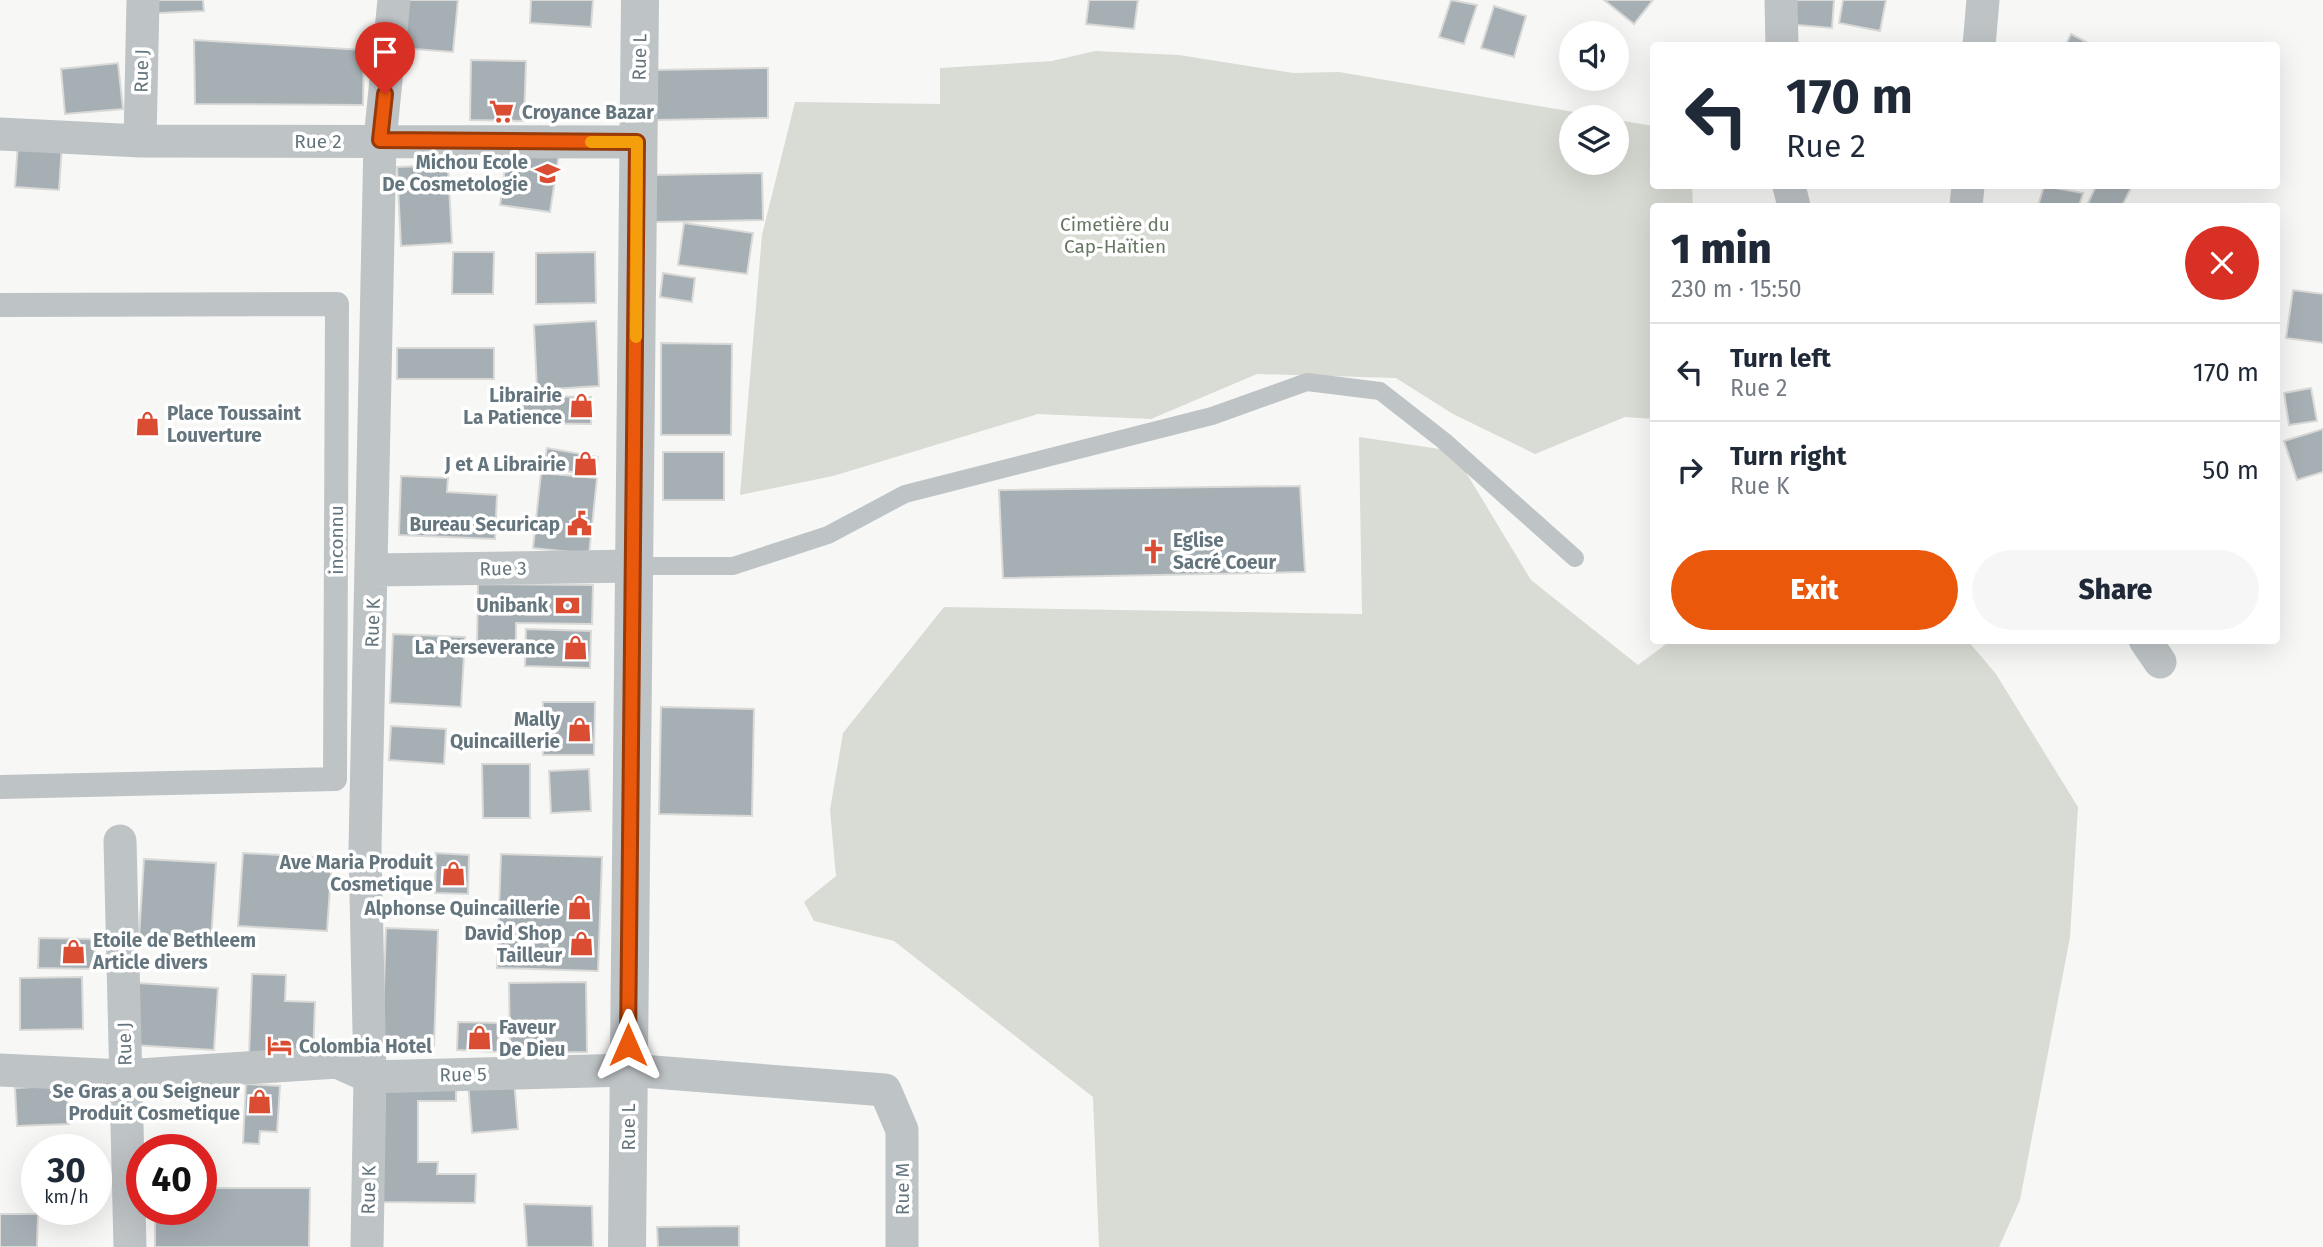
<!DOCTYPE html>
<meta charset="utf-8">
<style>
body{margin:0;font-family:"Fira Sans",sans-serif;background:#f6f6f7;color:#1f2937;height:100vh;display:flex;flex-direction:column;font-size:26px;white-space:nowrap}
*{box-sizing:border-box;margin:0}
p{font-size:23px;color:#747a83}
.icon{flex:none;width:38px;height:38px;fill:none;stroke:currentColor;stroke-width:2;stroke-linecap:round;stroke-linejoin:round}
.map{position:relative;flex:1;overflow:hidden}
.details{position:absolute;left:1650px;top:203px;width:630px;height:441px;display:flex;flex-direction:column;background:#fff;border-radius:7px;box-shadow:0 7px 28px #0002}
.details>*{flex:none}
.banner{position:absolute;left:1650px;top:42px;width:630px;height:147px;border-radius:7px;box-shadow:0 7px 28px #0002;background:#fff;color:#1f2937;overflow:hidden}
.tools{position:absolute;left:1559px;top:21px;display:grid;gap:14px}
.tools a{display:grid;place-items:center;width:70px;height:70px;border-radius:50%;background:#fff;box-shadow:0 7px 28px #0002;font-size:35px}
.speed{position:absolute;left:21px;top:1134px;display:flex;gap:14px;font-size:35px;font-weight:700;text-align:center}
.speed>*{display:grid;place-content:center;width:91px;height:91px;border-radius:50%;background:#fff;box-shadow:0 7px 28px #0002;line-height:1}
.speed small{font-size:18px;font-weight:400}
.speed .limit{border:10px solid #d22;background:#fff;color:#111}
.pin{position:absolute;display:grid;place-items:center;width:60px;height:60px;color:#fff;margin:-72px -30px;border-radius:50% 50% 50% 0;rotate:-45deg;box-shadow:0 0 7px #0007}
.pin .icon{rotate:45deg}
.me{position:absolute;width:77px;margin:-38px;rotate:0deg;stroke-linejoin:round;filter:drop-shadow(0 0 5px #0008)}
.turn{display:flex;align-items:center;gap:24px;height:147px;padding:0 21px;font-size:32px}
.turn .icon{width:91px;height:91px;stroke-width:2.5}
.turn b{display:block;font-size:49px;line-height:60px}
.round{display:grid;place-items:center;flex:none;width:74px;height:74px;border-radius:37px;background:#f6f6f7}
.headline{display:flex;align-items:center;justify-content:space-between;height:119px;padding:0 21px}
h1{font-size:42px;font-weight:800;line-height:52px}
.cta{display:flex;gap:14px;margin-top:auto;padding:14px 21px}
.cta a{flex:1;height:80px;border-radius:42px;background:#ea580c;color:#fff;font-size:28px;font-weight:800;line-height:80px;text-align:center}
.cta a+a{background:#f6f6f7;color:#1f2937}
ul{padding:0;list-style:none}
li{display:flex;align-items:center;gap:21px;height:98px;padding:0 21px;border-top:2px solid #e0e1e3}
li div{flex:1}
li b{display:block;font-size:26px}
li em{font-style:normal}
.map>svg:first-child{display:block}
.green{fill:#d8dcd4}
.building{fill:#a6afb4;stroke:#d9d9d7;stroke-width:2}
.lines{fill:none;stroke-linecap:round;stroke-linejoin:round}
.service{stroke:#bec3c6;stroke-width:18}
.pedestrian{stroke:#bec3c6;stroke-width:24}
.minor{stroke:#bec3c6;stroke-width:33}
.tertiary{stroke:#bec3c6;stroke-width:38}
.route-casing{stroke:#983908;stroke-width:18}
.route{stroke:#ea580c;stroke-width:12}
.slow{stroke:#f59e0b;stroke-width:12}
.labels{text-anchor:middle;stroke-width:7;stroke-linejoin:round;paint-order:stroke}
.street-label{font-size:19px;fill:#64757e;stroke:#fff}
.poi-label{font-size:19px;font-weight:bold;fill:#64757e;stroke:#fff;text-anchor:end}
.park-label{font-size:19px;fill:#677763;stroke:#fff}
</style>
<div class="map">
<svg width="2323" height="1247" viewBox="0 0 2323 1247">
<rect width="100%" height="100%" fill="#f7f7f5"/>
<path class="green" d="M1095 51 1179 55 1293 73 1339 72 1603 117H1572V163H1617V120L1654 126V186H1692L1693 206H1654V419L1625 417 1535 454 1453 414 1396 378 1257 374 1151 419 1038 414 833 476 740 495 762 235 795 102 940 104V68L1052 61Z
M1359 437 1453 451 1531 580 1638 665 1670 641H1968L1996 674 2078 807 2070 937 2020 1200 1999 1247H1099L1093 1097 894 941 814 921 804 902 836 876 830 810 843 733 944 607 1362 614Z"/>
<path class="building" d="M158 0H203L204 11 158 13Z
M404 0H458L453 52 400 48Z
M531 0H593L591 27 530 23Z
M1089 0H1138L1134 29 1086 24Z
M1451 0 1477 5 1464 44 1439 37Z
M1604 0H1653L1634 24Z
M1788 0H1834L1832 28 1786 24Z
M1843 0H1886L1880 31 1839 23Z
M1494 6 1526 16 1514 57 1481 48Z
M2071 34 2094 46H2065Z
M194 40 364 50 363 105 195 104Z
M471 60 526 61 524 121 470 120Z
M118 63 123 109 65 114 61 69Z
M768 68V118L655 120 654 70Z
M18 142 62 145 59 190 15 187Z
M508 147 559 154 550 212 500 205Z
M448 165 452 243 401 246 397 167Z
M762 173 763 220 655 222V175Z
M2044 186 2083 193 2079 206H2038Z
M2096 186H2132L2122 206H2096L2088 203Z
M684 223 753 233 747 274 678 265Z
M453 252H494L493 294H452Z
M595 252 596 303 536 304V253Z
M663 273 695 278 692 302 660 297Z
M2293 290 2323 294V343L2286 338Z
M596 321 599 386 537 390 534 325Z
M661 343 732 344 731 435H661Z
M397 348H494V379H397Z
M2311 388 2317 421 2289 425 2284 393Z
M523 396 591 397V424L523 423Z
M2323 429V472L2297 480 2284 441Z
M547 448 598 457 594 476 544 467Z
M663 452H724V500H663Z
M541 473 597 478 589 554 533 548Z
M401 476 448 478 447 492 497 495 495 539 399 535Z
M1300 486 1305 572 1003 578 999 490Z
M478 584 593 585 592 624 516 623V647H477Z
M526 629 591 631 590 668 525 666Z
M393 634 465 637 461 707 390 703Z
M543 702H595L594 755H543Z
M661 707 754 709 752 816 659 814Z
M391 726 446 729 444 764 389 760Z
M482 764H530V818H483Z
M589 769 591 811 551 813 549 771Z
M243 853 332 858 327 931 238 926Z
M436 853 469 855 468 894 435 893Z
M501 854 602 857 598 971 497 968Z
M144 859 216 863 211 941 139 937Z
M386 928 438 930 434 1046 382 1043Z
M39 938 95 939 94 969 38 968Z
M252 974 286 975 285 1001 315 1002 313 1057 249 1055Z
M82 977 83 1029 20 1030V978Z
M586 982 587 1052 510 1053 509 983Z
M137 983 218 988 214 1050 133 1045Z
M458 1022 499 1023 498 1052 457 1050Z
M514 1079 518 1129 472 1133 468 1083Z
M246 1084 280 1086 277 1132 260 1131 259 1144 243 1143Z
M67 1085 69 1124 17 1126 15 1088Z
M383 1088H456V1101H418V1162H438L437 1174H476L475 1203 382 1202Z
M201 1188H310L309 1247H155V1209H201Z
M524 1204 592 1206 593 1247H527Z
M0 1214H38L37 1247H0Z
M739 1226V1247H658L657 1227Z"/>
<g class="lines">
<path class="service" d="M634 566H733L828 535 905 494 1212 416 1307 382 1380 391 1444 441 1575 558"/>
<path class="pedestrian" d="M0 305 337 304 335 779 0 787"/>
<path class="minor" d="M1781 0 1782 46
M1979 46 1983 0
M0 134 140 141 637 142
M140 141 143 0
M1789 186 1794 206
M1966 206 1968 186
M373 570 634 566
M2145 640 2160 662
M120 841 130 1247
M0 1070 124 1076 337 1062 370 1077 628 1070 885 1090 902 1130V1247
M367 1247 370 1077 365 849 380 140 394 0"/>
<path class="tertiary" d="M627 1247 640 0"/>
</g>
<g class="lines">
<defs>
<path id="route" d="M385 94 380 140 637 142 628 1045"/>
</defs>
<use href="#route" class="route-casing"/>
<use href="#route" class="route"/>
<path class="slow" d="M591 142H637L636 337"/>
</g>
<defs>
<symbol id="supermarket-bare" viewBox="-9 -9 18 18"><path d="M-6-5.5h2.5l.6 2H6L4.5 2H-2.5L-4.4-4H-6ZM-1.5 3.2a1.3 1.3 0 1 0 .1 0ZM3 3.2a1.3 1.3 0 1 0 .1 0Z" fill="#db4d32" stroke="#fff" stroke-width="2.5" paint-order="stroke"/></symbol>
<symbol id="university-bare" viewBox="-9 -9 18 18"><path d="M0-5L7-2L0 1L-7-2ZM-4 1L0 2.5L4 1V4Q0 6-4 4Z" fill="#db4d32" stroke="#fff" stroke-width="2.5" paint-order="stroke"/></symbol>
<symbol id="shop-bare" viewBox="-9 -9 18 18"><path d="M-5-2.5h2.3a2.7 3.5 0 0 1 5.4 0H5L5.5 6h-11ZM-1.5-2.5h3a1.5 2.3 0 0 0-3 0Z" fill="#db4d32" stroke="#fff" stroke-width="2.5" paint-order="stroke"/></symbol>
<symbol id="civic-bare" viewBox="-9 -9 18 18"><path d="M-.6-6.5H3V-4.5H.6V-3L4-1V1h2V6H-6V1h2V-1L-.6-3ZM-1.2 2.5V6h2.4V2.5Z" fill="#db4d32" stroke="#fff" stroke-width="2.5" paint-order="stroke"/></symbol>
<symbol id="church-bare" viewBox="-9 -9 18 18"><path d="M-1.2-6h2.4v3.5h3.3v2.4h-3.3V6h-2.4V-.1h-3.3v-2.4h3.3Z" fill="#db4d32" stroke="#fff" stroke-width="2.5" paint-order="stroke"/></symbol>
<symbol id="bank-bare" viewBox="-9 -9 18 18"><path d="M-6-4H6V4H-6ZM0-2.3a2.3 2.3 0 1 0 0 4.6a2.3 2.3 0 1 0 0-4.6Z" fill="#db4d32" stroke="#fff" stroke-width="2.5" paint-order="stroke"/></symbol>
<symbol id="hotel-bare" viewBox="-9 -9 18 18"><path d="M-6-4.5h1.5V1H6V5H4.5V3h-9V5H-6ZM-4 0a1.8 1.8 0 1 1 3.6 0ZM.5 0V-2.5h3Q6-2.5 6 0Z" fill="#db4d32" stroke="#fff" stroke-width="2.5" paint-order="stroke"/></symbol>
</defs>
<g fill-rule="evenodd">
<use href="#supermarket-bare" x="484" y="94" width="35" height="35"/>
<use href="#university-bare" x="530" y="156" width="35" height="35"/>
<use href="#shop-bare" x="564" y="388" width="35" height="35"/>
<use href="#shop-bare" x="130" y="406" width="35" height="35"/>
<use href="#shop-bare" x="568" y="446" width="35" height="35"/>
<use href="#civic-bare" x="562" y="506" width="35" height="35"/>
<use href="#church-bare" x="1136" y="534" width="35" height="35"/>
<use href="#bank-bare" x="550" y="588" width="35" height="35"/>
<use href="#shop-bare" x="558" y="630" width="35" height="35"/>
<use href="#shop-bare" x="562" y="712" width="35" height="35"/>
<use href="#shop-bare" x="436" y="856" width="35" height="35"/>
<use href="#shop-bare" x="562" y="890" width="35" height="35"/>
<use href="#shop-bare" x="564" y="926" width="35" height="35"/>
<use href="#shop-bare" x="56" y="934" width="35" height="35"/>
<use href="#shop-bare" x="462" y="1020" width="35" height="35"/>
<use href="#hotel-bare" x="262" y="1028" width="35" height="35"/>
<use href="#shop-bare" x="242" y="1084" width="35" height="35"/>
</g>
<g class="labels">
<g class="street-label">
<text transform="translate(639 57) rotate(-89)" y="7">Rue L</text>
<text transform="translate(141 71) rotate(-89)" y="7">Rue J</text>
<text x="318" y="148">Rue 2</text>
<text transform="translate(336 540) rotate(-90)" y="7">inconnu</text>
<text transform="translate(503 568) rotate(-1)" y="7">Rue 3</text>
<text transform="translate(372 623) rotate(-88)" y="7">Rue K</text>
<text transform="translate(124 1044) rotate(-91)" y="7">Rue J</text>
<text transform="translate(463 1074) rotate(-1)" y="7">Rue 5</text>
<text transform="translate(628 1127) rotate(-90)" y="7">Rue L</text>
<text transform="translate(902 1189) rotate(-90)" y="7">Rue M</text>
<text transform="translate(368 1190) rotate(-89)" y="7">Rue K</text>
</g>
<g class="poi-label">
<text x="522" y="119" text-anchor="start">Croyance Bazar</text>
<text x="528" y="169">Michou Ecole<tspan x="528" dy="22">De Cosmetologie</tspan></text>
<text x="562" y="402">Librairie<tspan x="562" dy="22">La Patience</tspan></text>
<text x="167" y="420" text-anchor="start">Place Toussaint<tspan x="167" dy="22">Louverture</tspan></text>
<text x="566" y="471">J et A Librairie</text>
<text x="560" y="531">Bureau Securicap</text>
<text x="1173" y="547" text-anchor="start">Eglise<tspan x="1173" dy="22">Sacré Coeur</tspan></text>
<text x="548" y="612">Unibank</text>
<text x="555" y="654">La Perseverance</text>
<text x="560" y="726">Mally<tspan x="560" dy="22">Quincaillerie</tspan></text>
<text x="433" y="869">Ave Maria Produit<tspan x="433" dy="22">Cosmetique</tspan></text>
<text x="560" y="915">Alphonse Quincaillerie</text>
<text x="562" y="940">David Shop<tspan x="562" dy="22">Tailleur</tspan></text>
<text x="93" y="947" text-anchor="start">Etoile de Bethleem<tspan x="93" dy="22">Article divers</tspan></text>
<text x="499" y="1034" text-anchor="start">Faveur<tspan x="499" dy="22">De Dieu</tspan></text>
<text x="299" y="1053" text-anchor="start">Colombia Hotel</text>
<text x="240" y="1098">Se Gras a ou Seigneur<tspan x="240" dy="22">Produit Cosmetique</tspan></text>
</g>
<g class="park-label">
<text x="1115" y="231">Cimetière du<tspan x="1115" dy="22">Cap-Haïtien</tspan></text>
</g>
</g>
</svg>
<div class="tools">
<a><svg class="icon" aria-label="sound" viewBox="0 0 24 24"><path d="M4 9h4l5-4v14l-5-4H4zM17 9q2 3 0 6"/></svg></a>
<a><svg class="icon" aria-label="layers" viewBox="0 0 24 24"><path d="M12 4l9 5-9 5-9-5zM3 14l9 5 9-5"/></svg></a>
</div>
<div class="speed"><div>30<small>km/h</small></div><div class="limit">40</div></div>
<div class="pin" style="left:385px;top:94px;background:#d93025"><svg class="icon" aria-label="arrive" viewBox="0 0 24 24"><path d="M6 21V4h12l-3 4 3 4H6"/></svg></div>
<svg class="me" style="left:628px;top:1045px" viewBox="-20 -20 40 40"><path d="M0-17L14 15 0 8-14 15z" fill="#ea580c" stroke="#fff" stroke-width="4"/></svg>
<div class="banner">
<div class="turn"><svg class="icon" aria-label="left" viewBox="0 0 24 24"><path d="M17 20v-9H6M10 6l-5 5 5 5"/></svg><div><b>170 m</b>Rue 2</div></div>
</div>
<section class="details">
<div class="headline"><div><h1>1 min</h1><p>230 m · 15:50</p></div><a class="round" style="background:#d93025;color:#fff"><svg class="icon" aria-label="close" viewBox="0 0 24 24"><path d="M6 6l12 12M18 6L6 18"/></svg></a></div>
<ul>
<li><svg class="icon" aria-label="left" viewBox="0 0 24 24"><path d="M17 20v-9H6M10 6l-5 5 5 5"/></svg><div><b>Turn left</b><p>Rue 2</p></div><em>170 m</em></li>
<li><svg class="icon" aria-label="right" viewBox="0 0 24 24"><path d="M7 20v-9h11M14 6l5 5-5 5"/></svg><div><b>Turn right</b><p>Rue K</p></div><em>50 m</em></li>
</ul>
<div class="cta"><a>Exit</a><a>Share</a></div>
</section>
</div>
